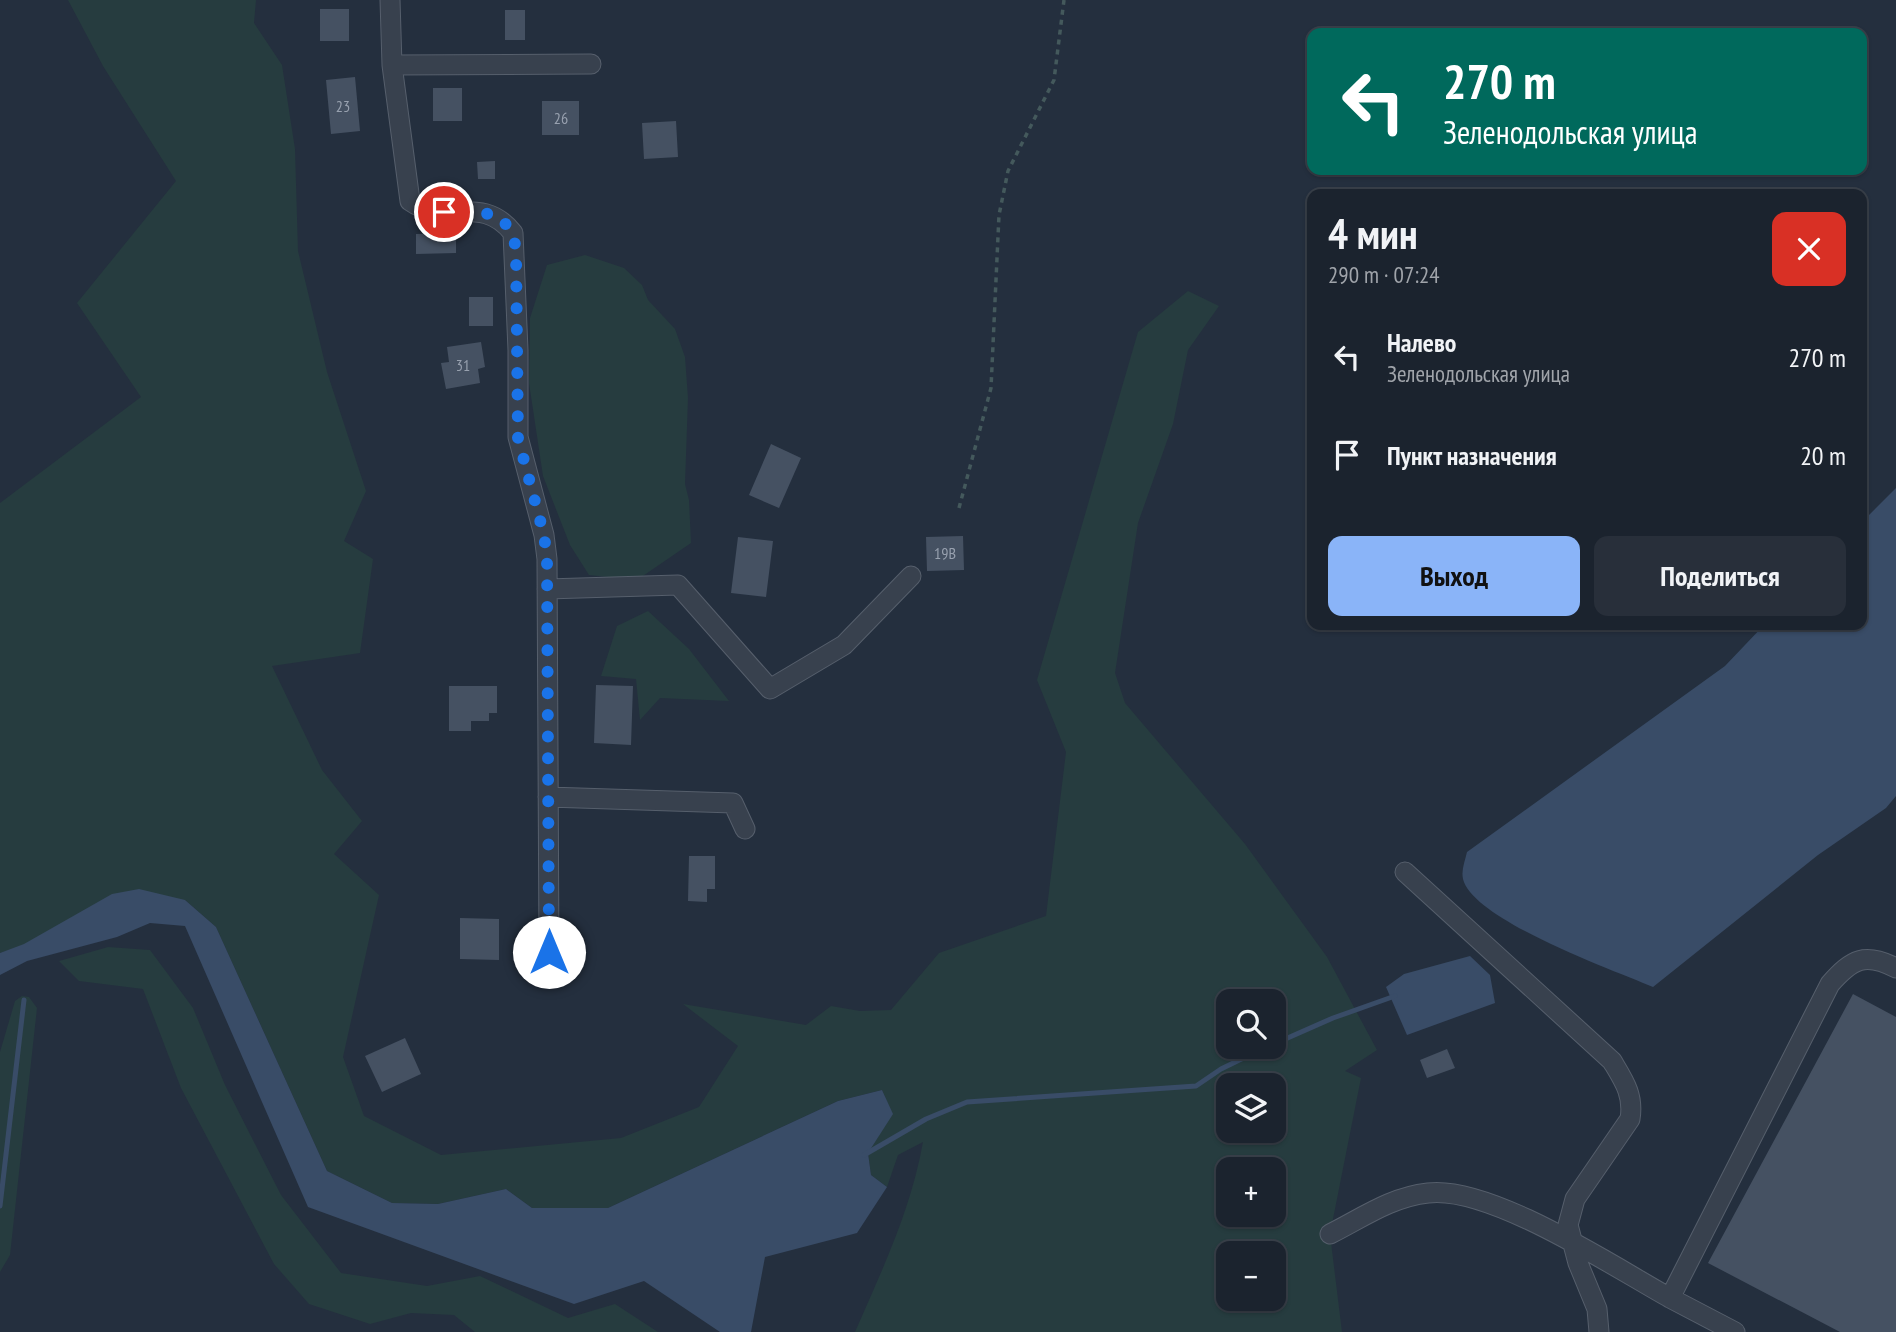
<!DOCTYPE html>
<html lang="ru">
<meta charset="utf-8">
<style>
body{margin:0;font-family:"PT Sans Narrow",sans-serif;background:#282f3a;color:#f1f3f6;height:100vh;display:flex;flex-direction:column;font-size:26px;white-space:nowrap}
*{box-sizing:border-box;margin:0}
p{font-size:23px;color:#a0a4aa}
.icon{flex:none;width:38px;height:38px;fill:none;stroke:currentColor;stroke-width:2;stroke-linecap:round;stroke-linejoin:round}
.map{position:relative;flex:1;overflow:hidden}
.panel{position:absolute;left:1307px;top:189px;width:560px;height:441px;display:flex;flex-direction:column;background:#1b232e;border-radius:14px;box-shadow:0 2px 5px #0004,0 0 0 2px #39404a}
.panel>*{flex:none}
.banner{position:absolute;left:1307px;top:28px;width:560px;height:147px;border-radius:14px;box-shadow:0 2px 5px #0004,0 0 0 2px #39404a;background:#00695c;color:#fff;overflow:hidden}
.tools{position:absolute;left:1216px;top:989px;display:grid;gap:14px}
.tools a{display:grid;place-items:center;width:70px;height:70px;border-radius:14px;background:#1b232e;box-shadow:0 2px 5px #0004,0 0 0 2px #39404a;font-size:35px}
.pin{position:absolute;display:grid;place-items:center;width:60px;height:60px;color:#fff;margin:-30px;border:4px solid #fff;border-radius:50%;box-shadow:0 2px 7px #0007}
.me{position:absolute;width:77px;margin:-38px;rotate:0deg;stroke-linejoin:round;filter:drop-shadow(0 0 5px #0008)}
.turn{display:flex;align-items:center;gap:24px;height:147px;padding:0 21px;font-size:32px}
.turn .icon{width:91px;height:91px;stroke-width:2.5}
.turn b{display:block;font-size:49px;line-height:60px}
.round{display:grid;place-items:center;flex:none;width:74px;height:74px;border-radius:14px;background:#282f3a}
.head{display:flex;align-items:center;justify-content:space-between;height:119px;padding:0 21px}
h1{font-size:42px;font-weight:800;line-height:52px}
.cta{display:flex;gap:14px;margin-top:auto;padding:14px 21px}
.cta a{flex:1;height:80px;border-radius:14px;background:#8ab4f8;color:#111;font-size:28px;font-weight:800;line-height:80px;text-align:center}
.cta a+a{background:#282f3a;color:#f1f3f6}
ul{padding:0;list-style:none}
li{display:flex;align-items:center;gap:21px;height:98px;padding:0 21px}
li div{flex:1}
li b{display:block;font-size:26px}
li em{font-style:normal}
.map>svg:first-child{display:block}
.green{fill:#263c3f;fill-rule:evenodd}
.water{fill:#394c67}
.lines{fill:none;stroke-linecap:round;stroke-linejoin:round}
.stream{stroke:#394c67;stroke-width:5}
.building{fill:#455162}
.minor-casing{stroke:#565f6c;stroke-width:21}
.path{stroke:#44595c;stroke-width:3.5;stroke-dasharray:5 5;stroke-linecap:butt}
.minor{stroke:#38414e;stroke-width:19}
.route{stroke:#1a73e8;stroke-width:12;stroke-dasharray:0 21.6}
.labels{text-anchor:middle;stroke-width:5;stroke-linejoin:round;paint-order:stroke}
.number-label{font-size:16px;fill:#98a1af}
</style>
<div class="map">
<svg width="1896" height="1332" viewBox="0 0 1896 1332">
<rect width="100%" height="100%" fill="#242f3e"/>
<path class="green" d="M68 0H256L254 23 282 65 295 149 298 251 327 372 366 491 344 541 373 559 360 653 272 666 322 770 362 821 334 854 379 895 343 1057 364 1116 441 1155 621 1138 699 1107 738 1046 683 1004 806 1025 831 1006 860 1011 891 1010 939 953 1046 916 1066 752 1037 680 1138 332 1188 291 1219 306 1188 350 1173 424 1138 523 1115 673 1125 703 1245 844 1327 957 1377 1050 1345 1071 1361 1078 1330 1234 1342 1332H855C882 1270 911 1210 923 1142L898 1155 887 1187 871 1175 868 1153 892 1114 882 1090 838 1101 608 1208H532L506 1189 438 1204 392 1203 327 1171 216 927 185 900 0 953V503L141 397 77 303 176 181 103 66ZM1228 1001H1274V1046H1228ZM1228 1085H1274V1130H1228ZM1228 1169H1274V1214H1228ZM1228 1253H1274V1298H1228Z
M585 255 624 268 642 285 648 300 675 329 685 357 688 398 685 484 689 500 691 543 637 580 589 575 570 545 543 476 529 383 530 318 547 265Z
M648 611 689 649 729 701 660 698 640 720 636 679 601 676 617 626Z
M108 947 150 950 193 1008 225 1085 281 1195 341 1273 427 1286 480 1276 568 1318 615 1304 658 1332H475L454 1315 411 1313 370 1324 309 1304 274 1264 181 1088 143 989 79 981 59 961Z
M22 996 29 997 37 1008 10 1255 0 1272V1052L15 1001Z"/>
<path class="water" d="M1896 488V796L1886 808 1818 855 1653 987C1613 970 1473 920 1463 879 1461 870 1465 861 1467 852L1725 666 1764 625H1862V522Z
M139 889 185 900 216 927 327 1171 392 1203 438 1204 506 1189 532 1208H608L838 1101 882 1090 893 1114 868 1153 871 1175 887 1187 857 1233 765 1257 751 1332H720L644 1281 574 1304 308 1207 185 926 150 923 117 937 27 961 0 975V953L24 944 112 894Z
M1470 956 1490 975 1495 1003 1407 1035 1386 987 1404 974Z"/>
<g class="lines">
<path class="stream" d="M1274 1044 1333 1018 1395 996
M864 1155 926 1119 967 1102 1196 1086 1221 1069 1268 1046
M0 1206 24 1000"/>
</g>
<path class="building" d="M320 9H349V41H320Z
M505 10H525V40H505Z
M355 77 360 131 331 134 326 80Z
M433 88H462V121H433Z
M542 101H579V135H542Z
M676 121 678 157 644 159 642 123Z
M495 161V179H478L477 162Z
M456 233V253L416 254V234Z
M469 297H493V326H469Z
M481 342 485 367 478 369 480 383 446 389 441 363 449 362 447 347Z
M771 444 801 458 779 508 749 495Z
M963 536 964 570 927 571 926 537Z
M738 537 773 541 766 597 731 593Z
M596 685 633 686 631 745 594 743Z
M449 686H497V713H489V721H471V731H449Z
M689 856H715V889H707V902L688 901Z
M460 918 499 919V960L460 959Z
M1853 994 1896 1017V1332H1840L1708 1263Z
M405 1038 421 1074 382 1092 365 1056Z
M1447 1049 1455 1068 1427 1078 1420 1060Z"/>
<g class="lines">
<defs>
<path id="minor" d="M390 0 392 65 410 201C445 226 482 193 513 233L518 350V437L544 535 547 559 549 952
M392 65 591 64
M547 589 678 585 770 689 844 645 911 576
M548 797 733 803 745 829
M1405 872 1612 1061C1624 1081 1634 1095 1630 1119L1575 1199 1568 1225 1578 1263 1597 1309 1599 1332
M1330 1234C1362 1218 1391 1197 1428 1193 1490 1185 1614 1267 1670 1298
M1735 1332 1670 1298 1830 984C1852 959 1865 952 1896 968"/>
</defs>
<use href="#minor" class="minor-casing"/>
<path class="path" d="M959 508 991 388 999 215 1008 171 1054 80 1064 0"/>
<use href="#minor" class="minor"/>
</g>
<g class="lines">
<path class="route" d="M444 212C480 211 510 208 516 250L518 438 544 535 547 559 549 952"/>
</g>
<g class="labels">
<g class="number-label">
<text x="343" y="112">23</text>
<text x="561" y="124">26</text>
<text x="463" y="371">31</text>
<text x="945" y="559">19В</text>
</g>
</g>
</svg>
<div class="tools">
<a><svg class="icon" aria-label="search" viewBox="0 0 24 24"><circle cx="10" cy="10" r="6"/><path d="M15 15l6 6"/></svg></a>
<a><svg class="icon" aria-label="layers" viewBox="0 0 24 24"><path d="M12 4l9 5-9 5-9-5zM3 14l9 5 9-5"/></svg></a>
<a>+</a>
<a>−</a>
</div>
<div class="pin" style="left:444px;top:212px;background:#d93025"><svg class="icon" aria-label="arrive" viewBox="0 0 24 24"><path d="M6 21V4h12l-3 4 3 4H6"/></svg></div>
<svg class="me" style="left:549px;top:952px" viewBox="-20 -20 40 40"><circle r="19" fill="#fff"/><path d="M0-13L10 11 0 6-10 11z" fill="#1a73e8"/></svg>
<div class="banner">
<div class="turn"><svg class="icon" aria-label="left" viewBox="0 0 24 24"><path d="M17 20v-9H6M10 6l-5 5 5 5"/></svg><div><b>270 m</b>Зеленодольская улица</div></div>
</div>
<section class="panel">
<div class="head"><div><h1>4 мин</h1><p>290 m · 07:24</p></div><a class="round" style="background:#d93025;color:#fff"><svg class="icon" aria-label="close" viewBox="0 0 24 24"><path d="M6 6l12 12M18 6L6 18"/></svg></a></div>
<ul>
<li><svg class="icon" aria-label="left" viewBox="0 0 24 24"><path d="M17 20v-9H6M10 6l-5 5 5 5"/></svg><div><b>Налево</b><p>Зеленодольская улица</p></div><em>270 m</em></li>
<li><svg class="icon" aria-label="arrive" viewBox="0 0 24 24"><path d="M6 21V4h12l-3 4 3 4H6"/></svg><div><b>Пункт назначения</b></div><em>20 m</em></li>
</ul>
<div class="cta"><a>Выход</a><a>Поделиться</a></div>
</section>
</div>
